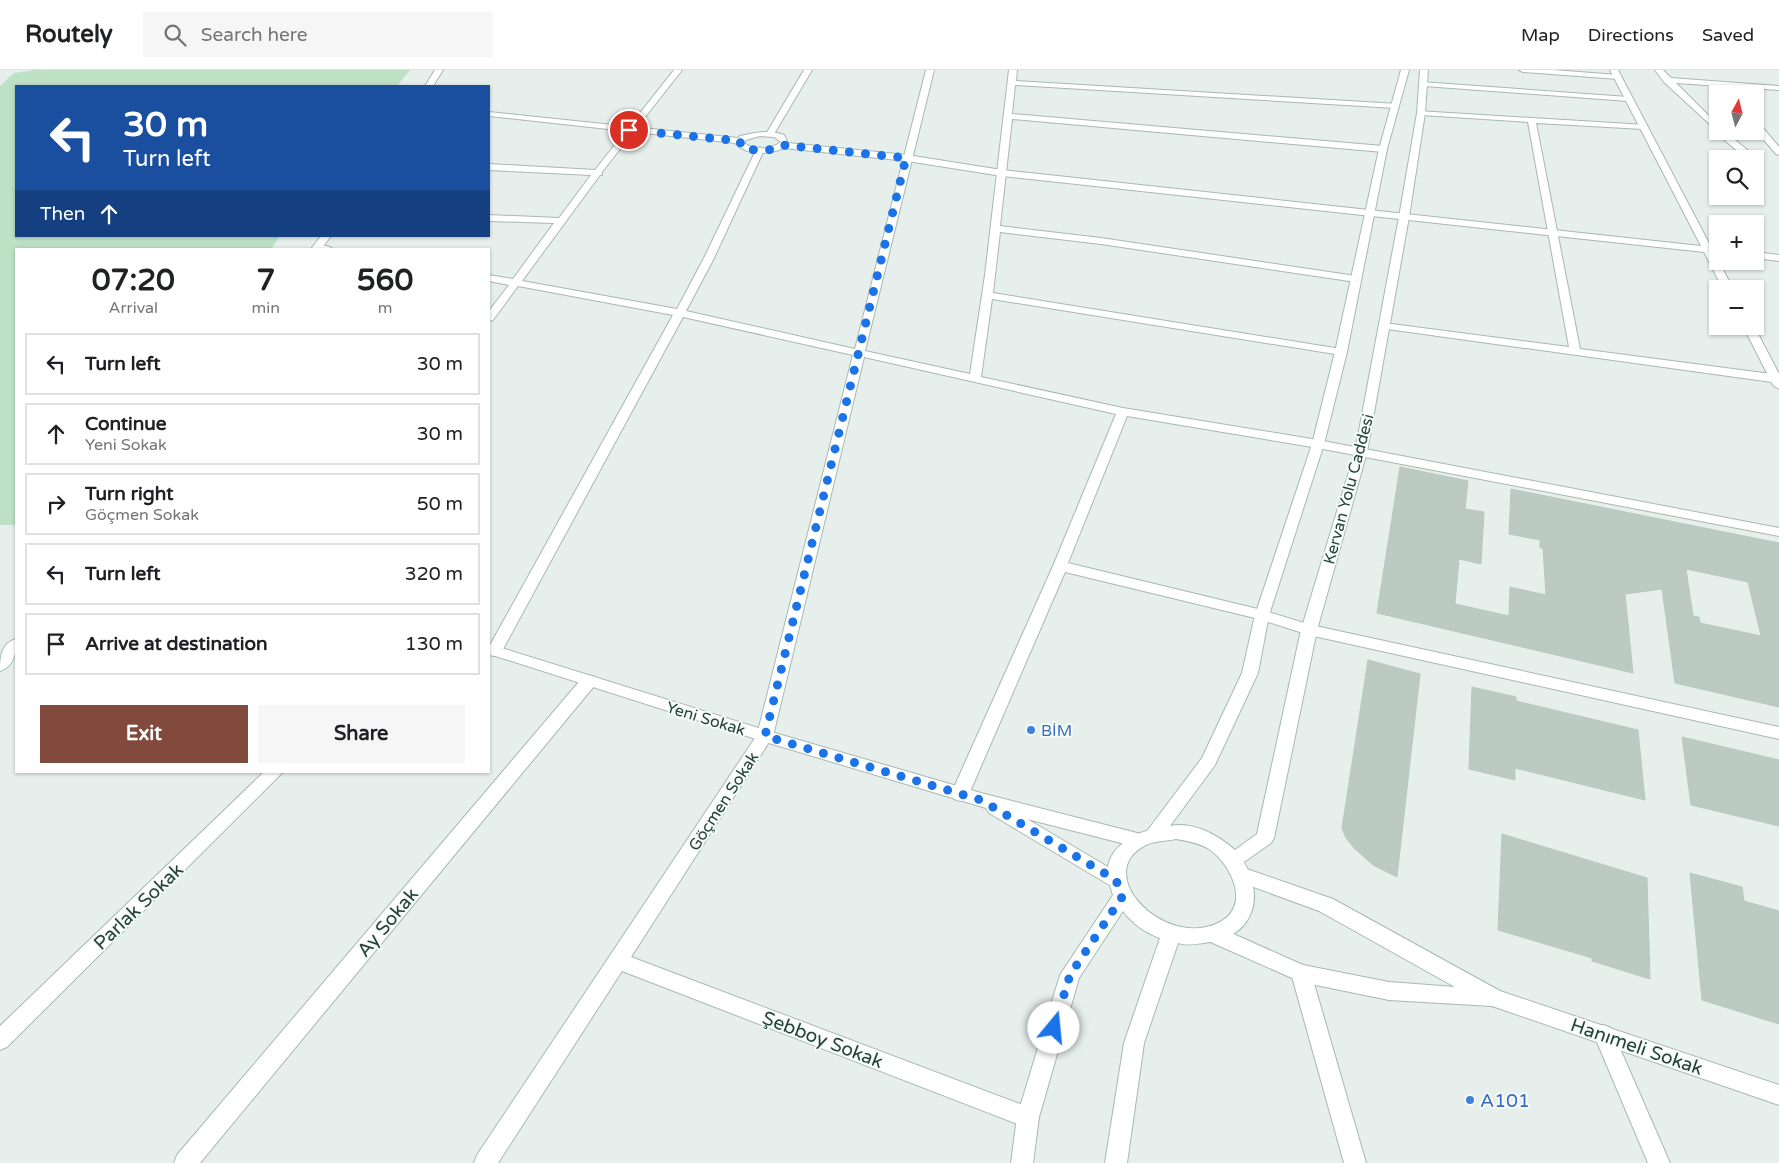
<!DOCTYPE html>
<meta charset="utf-8">
<style>
body{margin:0;font-family:"Varela Round",sans-serif;background:#f6f6f6;color:#202124;height:100vh;display:flex;flex-direction:column;font-size:19px;white-space:nowrap}
*{box-sizing:border-box;margin:0}
p{font-size:16px;color:#757577}
.icon{flex:none;width:28px;height:28px;fill:none;stroke:currentColor;stroke-width:2;stroke-linecap:round;stroke-linejoin:round}
.map{position:relative;flex:1;overflow:hidden}
.sheet{position:absolute;left:15px;top:178px;width:475px;height:525px;display:flex;flex-direction:column;background:#fff;border-radius:0px;box-shadow:0 1px 4px #0004}
.sheet>*{flex:none}
.hud{position:absolute;left:15px;top:15px;width:475px;height:152px;border-radius:0px;box-shadow:0 1px 4px #0004;background:#1a4fa0;color:#fff;overflow:hidden}
.needle{width:32px;rotate:7deg}
.controls{position:absolute;left:1709px;top:15px;display:grid;gap:10px}
.controls a{display:grid;place-items:center;width:55px;height:55px;border-radius:0px;background:#fff;box-shadow:0 1px 4px #0004;font-size:25px}
.pin{position:absolute;display:grid;place-items:center;width:42px;height:42px;color:#fff;margin:-21px;border:2px solid #fff;border-radius:50%;box-shadow:0 1px 5px #0007}
.me{position:absolute;width:55px;margin:-28px;rotate:17deg;stroke-linejoin:round;filter:drop-shadow(0 0 4px #0008)}
.turn{display:flex;align-items:center;gap:18px;height:105px;padding:0 25px;font-size:22px}
.turn .icon{width:65px;height:65px;stroke-width:2.5}
.turn b{display:block;font-size:35px;line-height:42px}
.then{display:flex;align-items:center;height:48px;padding:0 25px;background:#0003;gap:10px;font-size:19px}
.eta{display:flex;justify-content:space-evenly;align-items:center;height:85px;text-align:center}
.eta b{font-size:30px;font-weight:800;line-height:35px}
.button{display:flex;gap:10px;margin-top:auto;padding:10px 25px}
.button a{flex:1;height:58px;border-radius:0px;background:#814a3d;color:#fff;font-size:20px;font-weight:800;line-height:58px;text-align:center}
.button a+a{background:#f6f6f6;color:#202124}
ul{padding:0;list-style:none}
li{display:flex;align-items:center;gap:15px;height:62px;margin:0 10px 8px;padding:0 15px;border:2px solid #e0e0e0;border-radius:0px}
li div{flex:1}
li b{display:block;font-size:19px}
li em{font-style:normal}
header{display:flex;align-items:center;gap:30px;box-sizing:border-box;height:70px;padding:0 25px;background:#fff;border-bottom:1px solid #e0e0e0}
header strong{font-size:24px}
nav{display:flex;gap:28px;margin-inline-start:auto;font-size:18px}
.search{width:350px;height:45px;background:#f6f6f6;display:flex;align-items:center;gap:12px;box-sizing:border-box;padding:0 18px;border-radius:0px;color:#757577;font-size:19px}
.map>svg:first-child{display:block}
.green{fill:#bee1c6}
.building{fill:#bbcac3;stroke:#b8c9c1;fill-rule:evenodd}
.lines{fill:none;stroke-linecap:round;stroke-linejoin:round}
.minor-casing{stroke:#a8b8b2;stroke-width:2}
.tertiary-casing{stroke:#a8b8b2;stroke-width:2}
.secondary-casing{stroke:#a3bbb2;stroke-width:2}
.minor{fill:#fff;fill-rule:evenodd}
.tertiary{fill:#fff;fill-rule:evenodd}
.secondary{fill:#fff;fill-rule:evenodd}
.route{stroke:#1a73e8;stroke-width:9;stroke-dasharray:0 16.2}
.shop-dot{fill:#3f7fe0;stroke:#f7fbf9;stroke-width:2}
.labels{text-anchor:middle;stroke-width:4;stroke-linejoin:round;paint-order:stroke}
.street-label{font-size:16px;fill:#234339;stroke:#f7fbf9}
.shop-label{font-size:16px;fill:#366cbe;stroke:#f7fbf9;text-anchor:start}
.near-street-label{font-size:19px;fill:#234339;stroke:#f7fbf9}
.near-shop-label{font-size:19px;fill:#366cbe;stroke:#f7fbf9;text-anchor:start}
</style>
<header>
<strong>Routely</strong>
<div class="search"><svg class="icon" aria-label="search" viewBox="0 0 24 24"><circle cx="10" cy="10" r="6"/><path d="M15 15l6 6"/></svg>Search here</div>
<nav><a>Map</a><a>Directions</a><a>Saved</a></nav>
</header>
<div class="map">
<svg width="1779" height="1093" viewBox="0 0 1779 1093">
<rect width="100%" height="100%" fill="#e6efeb"/>
<path class="green" d="M35 0H410L397 16H16V166H280L271 179H16V455H0V16L14 3Z"/>
<path class="building" d="M1400 397 1468 411 1465 439 1484 442 1481 494 1459 489 1455 534 1509 546 1510 517 1546 525 1543 478H1540V470L1509 464 1511 419 1779 473V637L1675 613 1662 519 1625 524 1633 603 1377 543ZM1686 499 1748 512 1761 566 1700 553 1699 547 1693 546Z
M1368 590 1420 604 1397 807 1373 795 1355 779 1346 768 1342 758Z
M1472 617 1516 627V631L1638 660 1645 730 1515 698V710L1469 699Z
M1682 667 1779 690V756L1691 735Z
M1502 764 1647 808 1650 909 1592 891V888L1498 860Z
M1690 803 1742 817 1744 831 1779 841V954L1702 930Z"/>
<g class="lines">
<defs>
<path id="minor" d="M674 0H682L602 102V105H600L522 211 677 239 704 188 756 80 760 77 764 80 714 188 686 241 855 279 926 0H934L865 281 970 304 985 205 1009 0H1017L1016 11 1398 34 1399 36 1395 38 1015 15 1012 44 1383 76 1387 79 1383 82 1012 49 1000 156 1101 168 1356 206 1361 209 1356 212 1101 174 1000 162 993 223 1341 279 1347 282 1341 285 992 229 981 307 1123 338 1318 370 1779 458V466L1318 378 1127 346 1068 493 1262 540 1311 555 1779 657V669L1309 565 1259 549 1065 502 969 724 966 729 960 731 954 729 951 724 1053 496 1116 344 864 287 773 666 631 887 1036 1040 1039 1047 1036 1054 1028 1058 622 901 498 1093H474L477 1085 757 665 853 285 683 247 502 581 499 585 494 586 489 585V577L673 245 518 216 493 250 489 251V241L509 215 489 211V205L513 209 554 153 489 151V145L559 148 591 105 489 100V94L595 100Z
M804 0H812L774 64 767 66 766 64Z
M1519 0H1553L1618 5 1622 7 1618 9 1523 2Z
M1655 0H1663L1671 8 1779 16V20L1676 13 1718 55V59H1715L1664 12Z
M1421 12 1628 27 1632 29 1628 31 1424 16 1420 14Z
M1418 41 1646 55V59H1643L1536 53 1580 279 1779 305V313L1380 258 1379 256 1384 253 1569 277 1528 52 1421 45 1417 43Z
M1757 58H1763L1779 77V85L1776 84 1757 62Z
M1716 59 1718 61H1724L1756 87V91L1755 89H1747L1716 63Z
M318 174 330 177 332 179H314L315 175Z
M589 605 595 607 597 611 595 615 200 1093H174L177 1085 583 607Z
M265 701H284L7 977 0 980V956Z
M1301 894 1308 897 1311 903 1366 1093H1344L1291 903 1294 897Z
M1604 955 1611 958 1670 1093H1648L1594 965 1597 958Z"/>
<path id="tertiary" d="M435 0H443L433 16H425Z
M1610 0H1618L1711 177 1718 178V184H1715L1733 219H1723L1704 182 1002 106 907 91 784 78C768 85 747 86 735 73L489 46V42L738 68 740 66C755 63 769 59 784 65L788 73 907 85 1002 100 1701 176ZM760 66 774 67 781 72C770 80 755 81 744 73L746 70Z
M321 166H331L321 179H311Z
M1755 182 1779 185V191L1755 188Z
M1743 256H1754L1779 304V319L1773 315Z
M16 569C17 581 14 597 0 601 0 588 1 573 16 569Z
M489 574 768 661 981 723 1137 763 1143 765 1146 770 1143 775 1137 777 1027 749 1123 806 1125 811 1123 816 1116 819 989 743 986 738 759 670 489 584Z
M1244 798 1333 829 1500 921 1779 1015V1035L1492 936 1389 930 1301 912 1206 870 1203 864 1206 858 1213 856 1220 858 1303 895 1389 912 1455 917 1319 841 1237 811 1235 806 1237 801Z"/>
<path id="secondary" d="M1401 0H1409L1387 79 1347 282 1324 374 1269 545 1258 603 1215 695 1170 756C1193 751 1218 765 1235 780L1257 764 1301 560 1355 382 1399 147 1417 43 1420 0H1428L1425 43 1409 147 1367 382 1317 560 1274 768 1271 773 1244 792C1266 832 1251 868 1204 873 1195 874 1187 876 1178 873L1144 973 1127 1093H1105L1124 973 1160 868C1145 863 1132 853 1123 841L1079 908 1039 1047 1033 1093H1011L1017 1047 1060 905 1113 825C1111 819 1109 812 1108 805 1105 783 1128 765 1147 761L1202 688 1242 603 1255 545 1312 374 1335 282 1379 79ZM1176 769C1188 771 1199 773 1209 779 1232 795 1252 837 1218 853 1164 879 1090 803 1146 775 1154 771 1167 771 1176 769Z"/>
</defs>
<use href="#minor" class="minor-casing"/>
<use href="#tertiary" class="tertiary-casing"/>
<use href="#secondary" class="secondary-casing"/>
<use href="#minor" class="minor"/>
<use href="#tertiary" class="tertiary"/>
<use href="#secondary" class="secondary"/>
</g>
<g class="lines">
<path class="route" d="M629 60 740 71 741 76C753 82 771 82 783 75L906 88 765 666 981 730 1116 810 1122 827 1070 905 1054 958"/>
</g>
<g class="shop-dot">
<circle cx="1031" cy="660" r="5"/>
<circle cx="1470" cy="1030" r="5"/>
</g>
<g class="labels">
<g class="street-label">
<text transform="translate(1348 419) rotate(-75)" y="6">Kervan Yolu Caddesi</text>
<text transform="translate(706 648) rotate(17)" y="6">Yeni Sokak</text>
<text transform="translate(723 731) rotate(-57)" y="6">Göçmen Sokak</text>
</g>
<g class="shop-label">
<text x="1041" y="666">BİM</text>
</g>
<g class="near-street-label">
<text transform="translate(138 836) rotate(-44)" y="7">Parlak Sokak</text>
<text transform="translate(387 852) rotate(-50)" y="7">Ay Sokak</text>
<text transform="translate(823 969) rotate(21)" y="7">Şebboy Sokak</text>
<text transform="translate(1637 976) rotate(19)" y="7">Hanımeli Sokak</text>
</g>
<g class="near-shop-label">
<text x="1480" y="1037">A101</text>
</g>
</g>
</svg>
<div class="controls">
<a><svg class="needle" viewBox="-14 -14 28 28"><path d="M0-13l5 13h-10z" fill="#e53935"/><path d="M0 13l5-13h-10z" fill="#757577"/></svg></a>
<a><svg class="icon" aria-label="search" viewBox="0 0 24 24"><circle cx="10" cy="10" r="6"/><path d="M15 15l6 6"/></svg></a>
<a>+</a>
<a>−</a>
</div>
<div class="pin" style="left:629px;top:60px;background:#d93025"><svg class="icon" aria-label="arrive" viewBox="0 0 24 24"><path d="M6 21V4h12l-3 4 3 4H6"/></svg></div>
<svg class="me" style="left:1054px;top:958px" viewBox="-20 -20 40 40"><circle r="19" fill="#fff"/><path d="M0-13L10 11 0 6-10 11z" fill="#1a73e8"/></svg>
<div class="hud">
<div class="turn"><svg class="icon" aria-label="left" viewBox="0 0 24 24"><path d="M17 20v-9H6M10 6l-5 5 5 5"/></svg><div><b>30 m</b>Turn left</div></div>
<div class="then">Then<svg class="icon" aria-label="ahead" viewBox="0 0 24 24"><path d="M12 20V5M6 11l6-6 6 6"/></svg></div>
</div>
<section class="sheet">
<div class="eta">
<div><b>07:20</b><p>Arrival</p></div>
<div><b>7</b><p>min</p></div>
<div><b>560</b><p>m</p></div>
</div>
<ul>
<li><svg class="icon" aria-label="left" viewBox="0 0 24 24"><path d="M17 20v-9H6M10 6l-5 5 5 5"/></svg><div><b>Turn left</b></div><em>30 m</em></li>
<li><svg class="icon" aria-label="ahead" viewBox="0 0 24 24"><path d="M12 20V5M6 11l6-6 6 6"/></svg><div><b>Continue</b><p>Yeni Sokak</p></div><em>30 m</em></li>
<li><svg class="icon" aria-label="right" viewBox="0 0 24 24"><path d="M7 20v-9h11M14 6l5 5-5 5"/></svg><div><b>Turn right</b><p>Göçmen Sokak</p></div><em>50 m</em></li>
<li><svg class="icon" aria-label="left" viewBox="0 0 24 24"><path d="M17 20v-9H6M10 6l-5 5 5 5"/></svg><div><b>Turn left</b></div><em>320 m</em></li>
<li><svg class="icon" aria-label="arrive" viewBox="0 0 24 24"><path d="M6 21V4h12l-3 4 3 4H6"/></svg><div><b>Arrive at destination</b></div><em>130 m</em></li>
</ul>
<div class="button"><a>Exit</a><a>Share</a></div>
</section>
</div>
